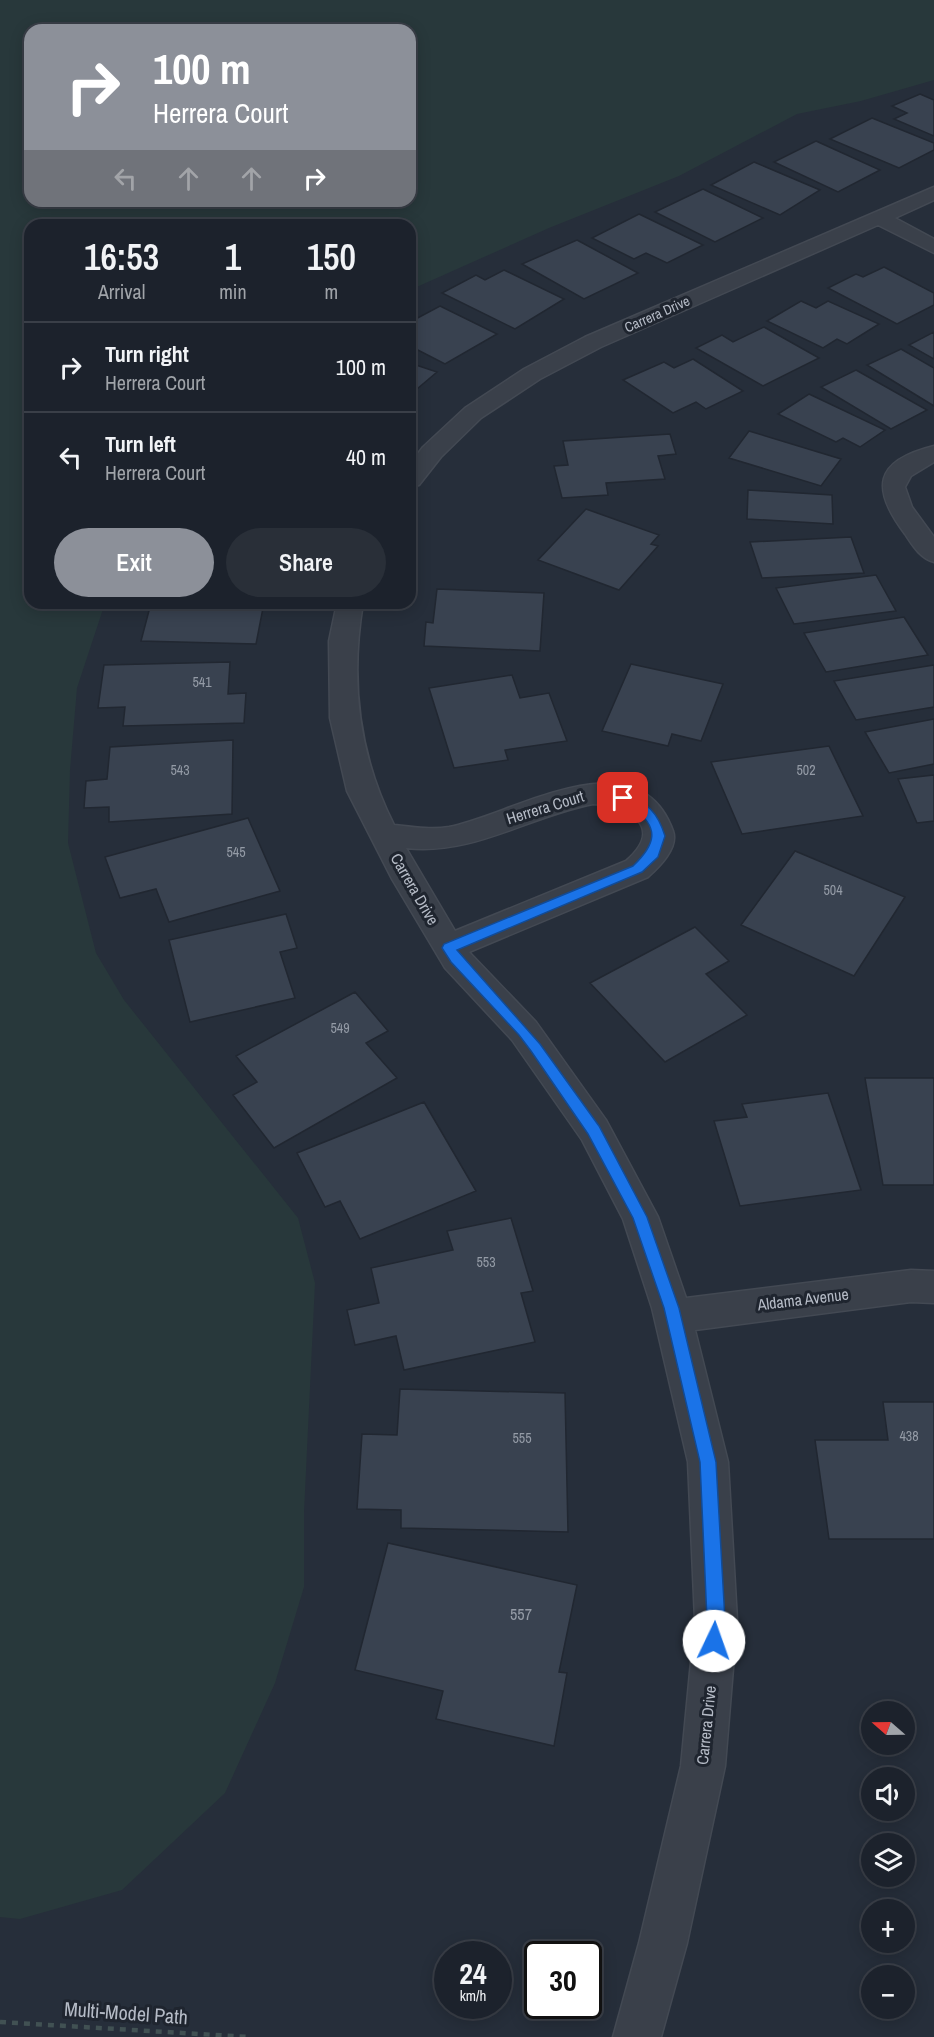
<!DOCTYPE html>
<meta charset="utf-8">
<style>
body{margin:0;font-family:"Archivo Narrow",sans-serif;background:#292f38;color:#f1f3f6;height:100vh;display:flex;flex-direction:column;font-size:22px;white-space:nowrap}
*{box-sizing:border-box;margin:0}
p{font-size:20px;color:#a0a4a9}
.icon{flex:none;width:33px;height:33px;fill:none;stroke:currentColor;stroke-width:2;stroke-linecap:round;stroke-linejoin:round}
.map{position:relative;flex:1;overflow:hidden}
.drawer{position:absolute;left:24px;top:219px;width:392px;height:390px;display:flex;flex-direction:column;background:#1c222c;border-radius:18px;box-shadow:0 3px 15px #0003,0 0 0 2px #3a3f48}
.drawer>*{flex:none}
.banner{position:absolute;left:24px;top:24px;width:392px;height:183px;border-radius:18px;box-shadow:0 3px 15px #0003,0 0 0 2px #3a3f48;background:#8c9099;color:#fff;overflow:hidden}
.needle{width:39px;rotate:290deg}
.buttons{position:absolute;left:861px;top:1701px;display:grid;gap:12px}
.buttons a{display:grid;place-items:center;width:54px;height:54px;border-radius:50%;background:#1c222c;box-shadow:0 3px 15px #0003,0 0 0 2px #3a3f48;font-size:30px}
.speed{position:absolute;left:434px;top:1941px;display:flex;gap:12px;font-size:30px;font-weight:700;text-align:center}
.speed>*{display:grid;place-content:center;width:78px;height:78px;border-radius:50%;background:#1c222c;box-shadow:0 3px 15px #0003,0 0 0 2px #3a3f48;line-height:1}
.speed small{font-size:15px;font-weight:400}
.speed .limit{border:3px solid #111;border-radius:9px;background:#fff;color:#111}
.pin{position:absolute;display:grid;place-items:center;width:51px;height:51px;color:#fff;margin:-26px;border-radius:12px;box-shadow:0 3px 9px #0006}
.me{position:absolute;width:66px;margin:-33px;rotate:3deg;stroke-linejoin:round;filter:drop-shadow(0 0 4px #0008)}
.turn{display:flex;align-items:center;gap:21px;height:126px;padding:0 30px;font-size:27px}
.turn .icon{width:78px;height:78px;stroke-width:2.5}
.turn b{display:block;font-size:42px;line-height:51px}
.lanes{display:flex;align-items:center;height:57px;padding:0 30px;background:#0003;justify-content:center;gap:30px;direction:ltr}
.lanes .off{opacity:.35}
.eta{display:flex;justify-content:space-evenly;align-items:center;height:102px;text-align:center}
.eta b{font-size:36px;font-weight:600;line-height:42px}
.primary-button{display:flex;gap:12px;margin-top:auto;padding:12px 30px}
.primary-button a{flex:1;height:69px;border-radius:36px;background:#8c9099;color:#fff;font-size:24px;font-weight:600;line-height:69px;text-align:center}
.primary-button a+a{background:#292f38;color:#f1f3f6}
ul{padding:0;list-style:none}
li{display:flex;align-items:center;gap:18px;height:90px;padding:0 30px;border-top:2px solid #3a3f48}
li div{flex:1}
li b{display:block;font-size:22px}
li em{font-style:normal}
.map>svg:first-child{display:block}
.green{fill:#28383b;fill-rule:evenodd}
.building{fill:#394250;stroke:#212731;stroke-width:1.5}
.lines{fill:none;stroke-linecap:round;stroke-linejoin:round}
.minor-casing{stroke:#434953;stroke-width:3}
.path{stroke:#415153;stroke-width:4.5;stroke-dasharray:6 6;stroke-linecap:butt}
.minor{fill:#3a404a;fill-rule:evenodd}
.route{fill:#1a73e8;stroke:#114b97;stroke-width:1.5}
.labels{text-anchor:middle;stroke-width:6;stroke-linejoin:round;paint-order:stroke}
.far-street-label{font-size:14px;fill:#b5bbc6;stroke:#1f252f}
.number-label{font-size:14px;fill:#949ba6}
.street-label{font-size:16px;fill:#b5bbc6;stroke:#1f252f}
.near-number-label{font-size:16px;fill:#949ba6}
.near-street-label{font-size:20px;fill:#b5bbc6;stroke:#1f252f}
</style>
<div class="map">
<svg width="934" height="2037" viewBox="0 0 934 2037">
<rect width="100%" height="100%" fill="#262e3a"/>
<path class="green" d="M0 0H934V80L861 101 797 114 679 176 549 228 410 290V225H30V603H105L77 688 70 770 68 843 96 953 124 1000 298 1218 315 1283 304 1512V1587L275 1683 225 1793 122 1890 20 1919 0 1917ZM30 30H410V201H30Z"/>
<path class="building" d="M920 94 934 100V136L894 119 907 113 892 106Z
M872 118 934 143V150L899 168 830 139Z
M816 141 880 170 838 192 774 162Z
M754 162 820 190 780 215 711 185Z
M703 189 763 218 715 242 655 212Z
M639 214 703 245 667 263 646 253 634 259 592 238Z
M577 240 638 273 584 299 522 264Z
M884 267 934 293V305L897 324 828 288 856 274 863 277Z
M504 270 564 299 515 329 442 293 476 275 485 280Z
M801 301 816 308 828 301 879 324 847 344 837 339 823 348 767 321Z
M440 306 497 334 445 364 410 346V322Z
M764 327 819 358 763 386 696 348 722 335 733 342Z
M934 332V359L909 345Z
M901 349 934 368V406L867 365Z
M693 359 743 391 706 409 696 402 673 413 623 380 664 362 674 368Z
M410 363 437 372 417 389 410 387Z
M856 370 927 410 891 429 821 387Z
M809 394 885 430 860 447 843 438 836 442 778 414Z
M749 431 841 459 821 486 729 458Z
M670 434 676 454 658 456 665 479 606 483 608 495 562 498 554 466 568 465 563 441Z
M748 490 832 495 833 524 747 519Z
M586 509 659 535 651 544 658 546 619 590 538 560Z
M851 537 864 573 762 578 750 542Z
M876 575 896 611 794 624 776 588Z
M437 589 544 593 540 651 424 646 426 622 433 623Z
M151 603H264L256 644 141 641Z
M904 617 928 655 826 672 804 633Z
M230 662 228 694 246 693 244 723 123 726 125 707 98 708 104 665Z
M631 664 723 684 701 741 672 734 668 746 602 731Z
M934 665V707L856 720 834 681Z
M512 675 520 698 549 693 567 741 505 750 508 760 454 768 429 688Z
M934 719V764L889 773 865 732Z
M233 740 232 814 109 822V807L84 808 86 781 107 779 110 747Z
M829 746 863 816 742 834 711 762Z
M934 775V821L917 823 898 779Z
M248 818 280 891 169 922 156 889 120 898 105 857Z
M795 851 905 897 854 976 741 925Z
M286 914 297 948 280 952 295 998 190 1022 169 940Z
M695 927 729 961 706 974 747 1015 665 1062 590 983Z
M355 992 388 1031 366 1043 397 1078 274 1148 233 1095 257 1082 236 1056Z
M865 1078H934V1185H883Z
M828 1093 861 1190 740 1206 714 1121 747 1117 742 1104Z
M424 1102 476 1191 360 1239 340 1201 325 1207 297 1153Z
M511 1218 533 1291 521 1293 535 1342 404 1370 396 1336 355 1345 347 1310 379 1303 371 1268 453 1250 447 1231Z
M400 1389 565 1393 568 1532 401 1528V1510L357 1509 362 1434 397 1435Z
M883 1402H934V1539H829L815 1440H888Z
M388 1543 577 1585 559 1672 567 1673 554 1746 436 1719 443 1691 355 1670Z"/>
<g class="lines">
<defs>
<path id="minor" d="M934 187V200L895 218 934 239V253L878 225 601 347 540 379 481 418 441 457 419 485 410 487V464L423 447 465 408 524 369 585 337Z
M934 446V462L911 476 905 487 912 507 934 537V562C920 558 913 546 905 534 871 489 873 461 934 446Z
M337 603H363C350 681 358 754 394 825 412 827 431 830 449 827 512 815 638 733 673 831 679 848 659 867 648 877L469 952 536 1022 606 1120 658 1217 686 1298 911 1270 934 1271V1303L911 1302 695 1330 728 1462 737 1620 725 1766 687 1943 661 2037H613L639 1943 681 1766 695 1620 688 1462 652 1308 623 1219 582 1140 512 1040 445 968 392 879 347 791 330 718 329 641ZM593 804C630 806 665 827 626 861L455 931 406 848C472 856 530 816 593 804Z"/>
</defs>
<use href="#minor" class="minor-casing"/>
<path class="path" d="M0 2022 249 2037"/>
<use href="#minor" class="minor"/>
</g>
<path class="route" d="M623 794C647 801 658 813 665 836L658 857 642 872 457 950 540 1044 599 1126 647 1217 679 1308 716 1462 725 1620 721 1647 714 1650 708 1647 706 1641 707 1620 700 1462 664 1308 633 1218 588 1134 531 1051 519 1035 451 962 442 948 444 944 633 866C655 845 661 828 633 808 628 804 622 803 617 798Z"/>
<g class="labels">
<g class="far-street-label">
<text transform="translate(657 314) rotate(-24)" y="5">Carrera Drive</text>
</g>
<g class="number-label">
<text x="202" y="687">541</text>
<text x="180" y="775">543</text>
<text x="806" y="775">502</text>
<text x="236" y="857">545</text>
<text x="833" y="895">504</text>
<text x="340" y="1033">549</text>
<text x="486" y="1267">553</text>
<text x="909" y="1441">438</text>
<text x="522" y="1443">555</text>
</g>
<g class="street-label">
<text transform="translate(545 807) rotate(-17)" y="6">Herrera Court</text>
<text transform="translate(415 889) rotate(60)" y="6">Carrera Drive</text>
<text transform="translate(803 1299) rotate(-7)" y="6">Aldama Avenue</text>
<text transform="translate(706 1725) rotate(-84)" y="6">Carrera Drive</text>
</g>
<g class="near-number-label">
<text x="521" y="1620">557</text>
</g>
<g class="near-street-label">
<text transform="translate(126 2013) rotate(4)" y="7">Multi-Model Path</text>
</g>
</g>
</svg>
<div class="buttons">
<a><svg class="needle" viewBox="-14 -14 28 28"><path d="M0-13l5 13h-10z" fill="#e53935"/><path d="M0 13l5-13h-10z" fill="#a0a4a9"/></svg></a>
<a><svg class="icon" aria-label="sound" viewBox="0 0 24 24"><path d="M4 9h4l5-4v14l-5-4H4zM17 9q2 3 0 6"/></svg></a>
<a><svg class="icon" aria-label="layers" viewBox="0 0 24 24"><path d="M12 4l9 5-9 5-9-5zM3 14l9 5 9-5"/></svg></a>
<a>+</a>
<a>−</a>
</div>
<div class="speed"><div>24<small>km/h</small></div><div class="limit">30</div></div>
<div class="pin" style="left:623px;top:798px;background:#d93025"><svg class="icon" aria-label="arrive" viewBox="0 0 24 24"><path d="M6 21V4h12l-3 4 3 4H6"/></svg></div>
<svg class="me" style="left:714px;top:1641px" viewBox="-20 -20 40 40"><circle r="19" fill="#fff"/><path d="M0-13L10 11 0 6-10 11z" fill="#1a73e8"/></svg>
<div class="banner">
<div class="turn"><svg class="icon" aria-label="right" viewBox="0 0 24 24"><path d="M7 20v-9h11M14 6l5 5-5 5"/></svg><div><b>100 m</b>Herrera Court</div></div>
<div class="lanes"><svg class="icon off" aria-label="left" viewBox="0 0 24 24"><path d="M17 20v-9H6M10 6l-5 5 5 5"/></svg><svg class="icon off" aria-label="ahead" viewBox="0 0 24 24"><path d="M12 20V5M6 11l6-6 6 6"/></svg><svg class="icon off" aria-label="ahead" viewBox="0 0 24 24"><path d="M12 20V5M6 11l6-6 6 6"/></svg><svg class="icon" aria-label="right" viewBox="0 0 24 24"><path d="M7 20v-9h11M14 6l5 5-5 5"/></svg></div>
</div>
<section class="drawer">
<div class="eta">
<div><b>16:53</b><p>Arrival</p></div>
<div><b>1</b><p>min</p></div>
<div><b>150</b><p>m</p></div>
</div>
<ul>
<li><svg class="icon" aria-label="right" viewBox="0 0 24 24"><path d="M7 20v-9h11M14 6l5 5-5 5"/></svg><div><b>Turn right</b><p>Herrera Court</p></div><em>100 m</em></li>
<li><svg class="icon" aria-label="left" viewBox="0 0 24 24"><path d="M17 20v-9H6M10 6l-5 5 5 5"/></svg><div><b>Turn left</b><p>Herrera Court</p></div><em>40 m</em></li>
</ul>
<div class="primary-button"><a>Exit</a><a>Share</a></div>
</section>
</div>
